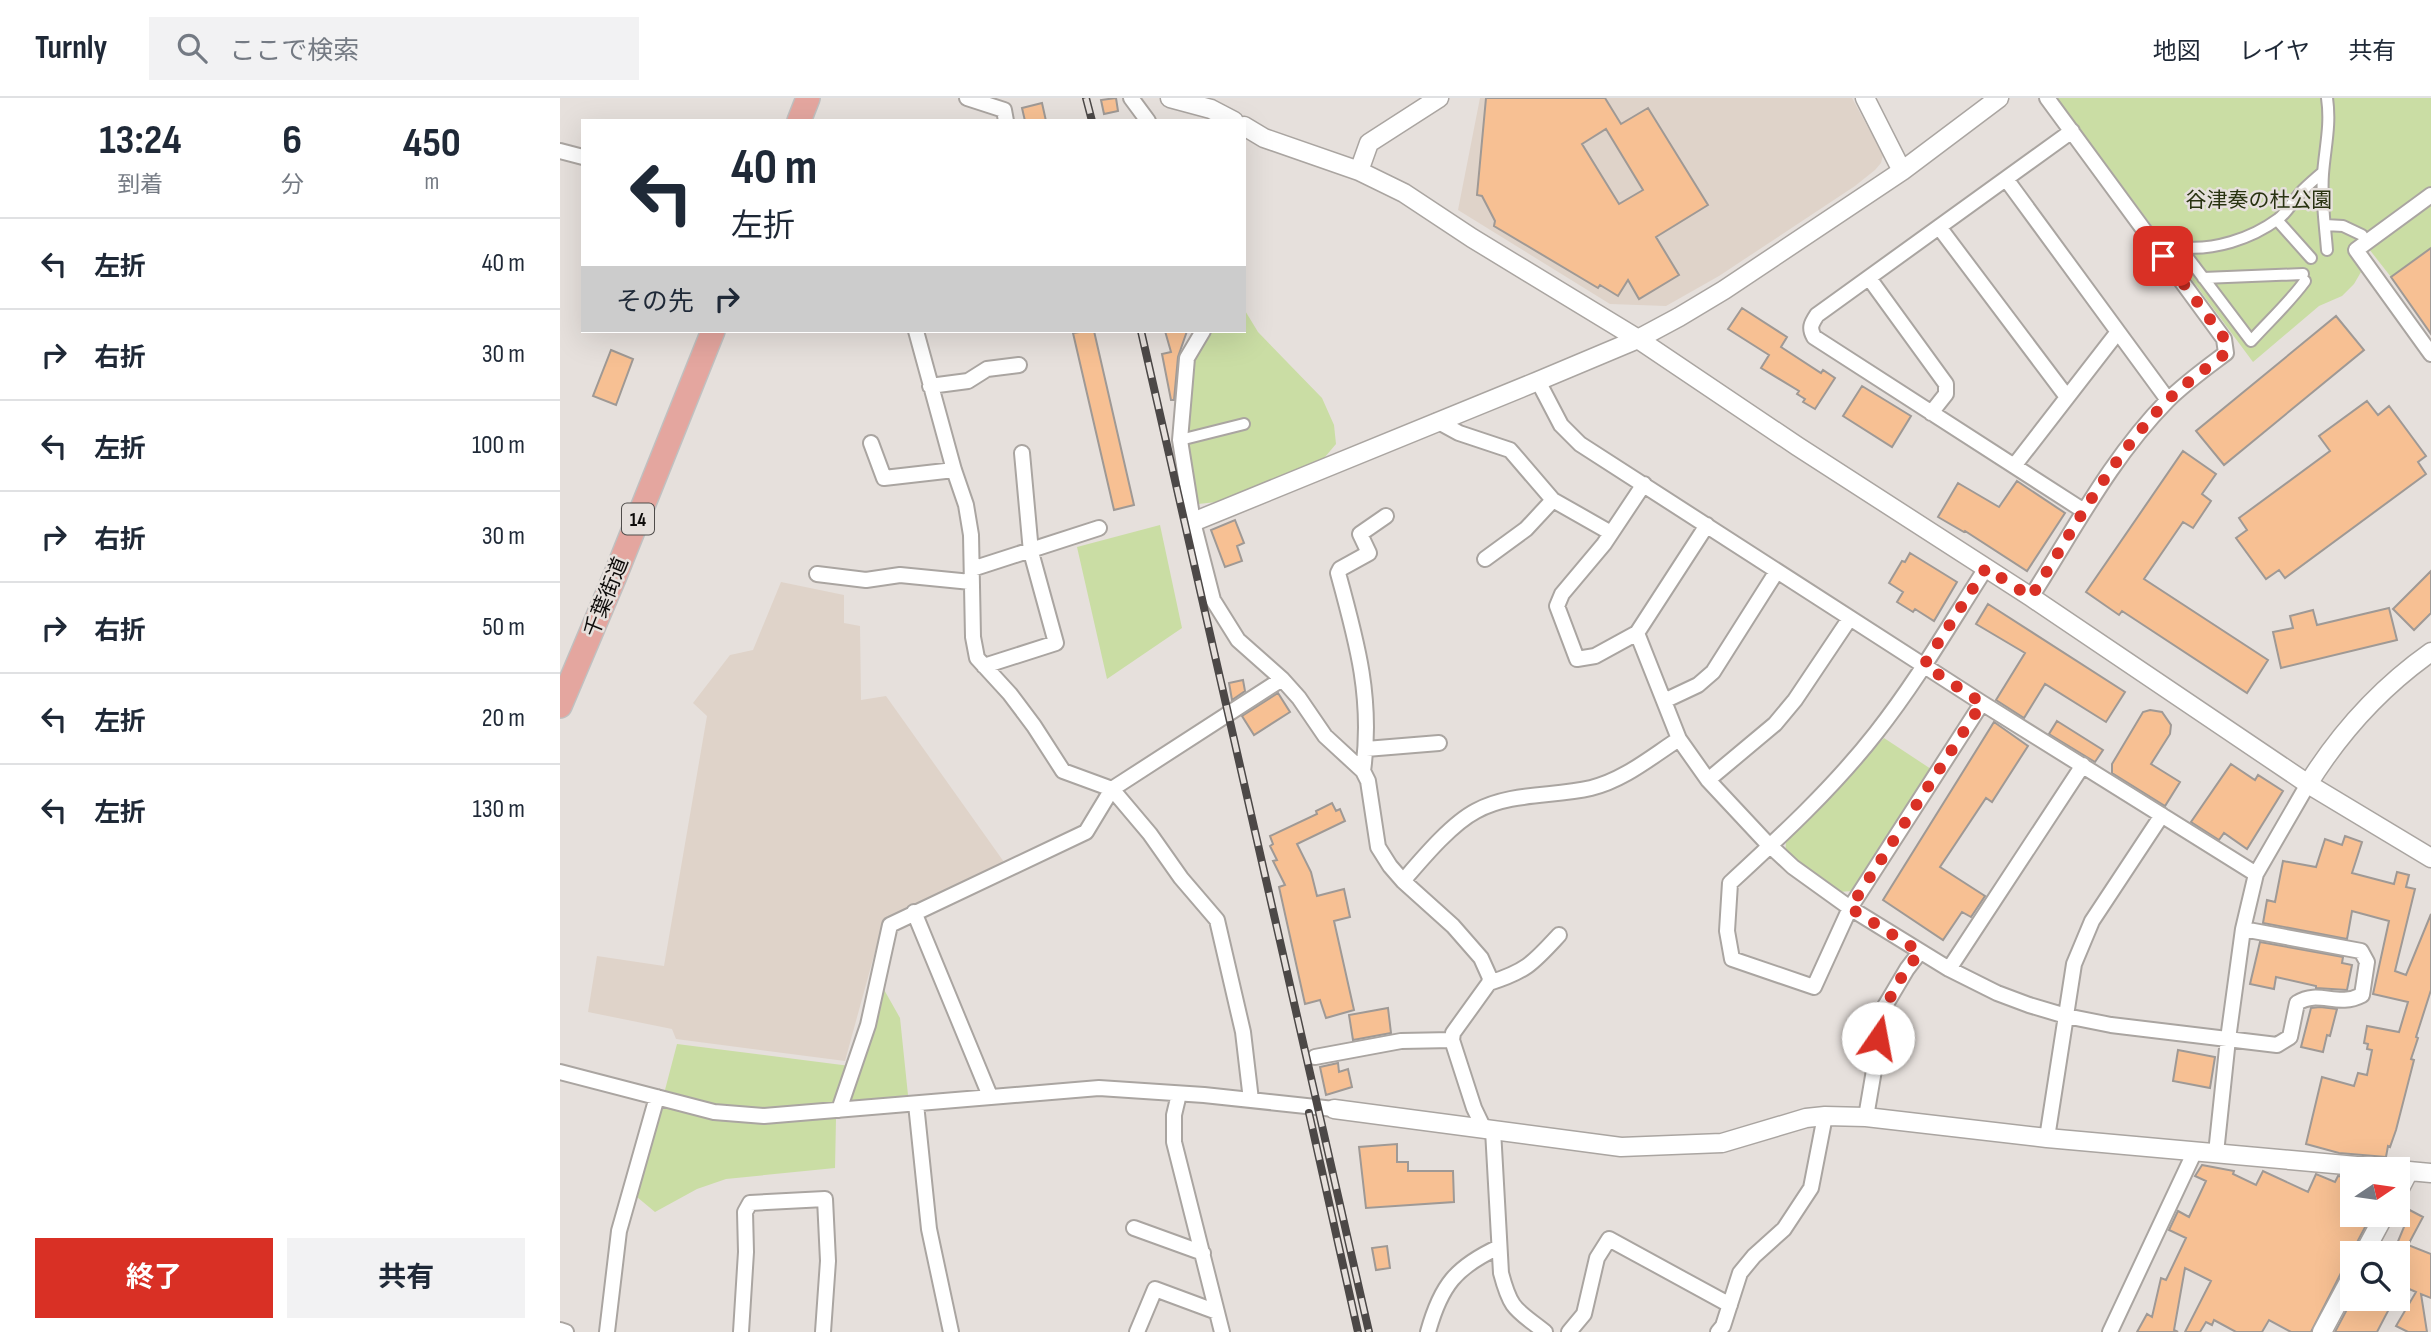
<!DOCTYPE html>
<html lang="ja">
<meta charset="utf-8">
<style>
body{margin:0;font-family:"Sofia Sans Condensed","Noto Sans JP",sans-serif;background:#f2f2f3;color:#1f2937;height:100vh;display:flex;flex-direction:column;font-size:26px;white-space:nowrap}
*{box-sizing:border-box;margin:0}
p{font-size:23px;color:#747a83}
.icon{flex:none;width:38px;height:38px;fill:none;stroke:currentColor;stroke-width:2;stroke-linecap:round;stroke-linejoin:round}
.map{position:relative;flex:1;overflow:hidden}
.sheet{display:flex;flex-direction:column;background:#fff;width:560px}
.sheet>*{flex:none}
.hud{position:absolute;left:21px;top:21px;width:665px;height:214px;border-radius:0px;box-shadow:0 7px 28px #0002;background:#fff;color:#1f2937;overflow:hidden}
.needle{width:46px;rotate:77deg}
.fabs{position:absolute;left:1780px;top:1059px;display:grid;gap:14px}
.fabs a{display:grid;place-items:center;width:70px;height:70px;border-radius:0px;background:#fff;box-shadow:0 7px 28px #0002;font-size:35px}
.pin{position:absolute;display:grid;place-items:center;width:60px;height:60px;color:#fff;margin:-30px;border-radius:14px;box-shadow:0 4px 10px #0006}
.me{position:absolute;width:77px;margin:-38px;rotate:12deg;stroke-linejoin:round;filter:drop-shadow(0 0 5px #0008)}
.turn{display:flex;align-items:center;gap:24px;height:147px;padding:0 35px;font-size:32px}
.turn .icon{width:91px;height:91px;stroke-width:2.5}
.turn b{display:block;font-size:49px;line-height:60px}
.then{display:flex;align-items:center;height:66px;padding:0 35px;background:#0003;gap:14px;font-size:26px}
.eta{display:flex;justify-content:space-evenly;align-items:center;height:119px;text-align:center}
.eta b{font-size:42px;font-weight:700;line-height:49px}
.cta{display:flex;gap:14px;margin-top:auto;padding:14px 35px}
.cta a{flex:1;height:80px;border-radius:0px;background:#d93025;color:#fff;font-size:28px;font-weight:700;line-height:80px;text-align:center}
.cta a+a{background:#f2f2f3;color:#1f2937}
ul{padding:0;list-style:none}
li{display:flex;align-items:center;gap:21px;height:91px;padding:0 35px;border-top:2px solid #e0e1e3}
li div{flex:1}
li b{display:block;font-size:26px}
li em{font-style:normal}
header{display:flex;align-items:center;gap:42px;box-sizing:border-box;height:98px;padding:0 35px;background:#fff;border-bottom:2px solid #e0e1e3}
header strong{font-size:33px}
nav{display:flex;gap:38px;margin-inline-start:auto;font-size:24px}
.search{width:490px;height:63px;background:#f2f2f3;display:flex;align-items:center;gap:18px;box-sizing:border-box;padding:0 24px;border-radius:0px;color:#747a83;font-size:26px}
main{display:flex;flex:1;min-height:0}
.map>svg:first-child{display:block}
.built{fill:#dfd3c9}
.green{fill:#cadda4}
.building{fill:#f7c093;stroke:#9f9995;stroke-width:2;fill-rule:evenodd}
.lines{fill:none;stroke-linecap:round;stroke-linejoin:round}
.pedestrian-casing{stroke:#aaa5a1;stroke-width:14}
.minor-casing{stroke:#aaa5a1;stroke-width:18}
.tertiary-casing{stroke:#aaa5a1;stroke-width:21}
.trunk-casing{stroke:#c0c0c0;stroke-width:26}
.pedestrian{stroke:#fff;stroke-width:10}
.minor{stroke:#fff;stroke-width:14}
.tertiary{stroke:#fff;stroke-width:18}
.trunk{stroke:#e4a69f;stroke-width:23}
.rail-casing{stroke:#4c4847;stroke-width:8}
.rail{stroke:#e6e0dc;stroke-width:5;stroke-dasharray:16;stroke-linecap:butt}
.route{stroke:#d93025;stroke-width:12;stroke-dasharray:0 21.6}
.labels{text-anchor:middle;stroke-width:5;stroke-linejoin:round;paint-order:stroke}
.shield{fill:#e6e0dc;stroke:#4f4c4a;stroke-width:2}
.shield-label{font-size:19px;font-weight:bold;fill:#0e0c0b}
.park-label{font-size:21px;fill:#293311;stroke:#e6e0dc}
.street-label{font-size:21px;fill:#0e0c0b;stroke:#e6e0dc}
</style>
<header>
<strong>Turnly</strong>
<div class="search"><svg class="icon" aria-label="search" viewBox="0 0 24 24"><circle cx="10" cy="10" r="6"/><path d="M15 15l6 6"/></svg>ここで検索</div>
<nav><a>地図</a><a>レイヤ</a><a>共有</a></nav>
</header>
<main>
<section class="sheet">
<div class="eta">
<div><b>13:24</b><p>到着</p></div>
<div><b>6</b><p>分</p></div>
<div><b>450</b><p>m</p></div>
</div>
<ul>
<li><svg class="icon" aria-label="left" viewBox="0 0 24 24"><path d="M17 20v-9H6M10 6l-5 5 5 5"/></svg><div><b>左折</b></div><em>40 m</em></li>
<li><svg class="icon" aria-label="right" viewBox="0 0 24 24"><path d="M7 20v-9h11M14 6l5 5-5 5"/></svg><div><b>右折</b></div><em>30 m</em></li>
<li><svg class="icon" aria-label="left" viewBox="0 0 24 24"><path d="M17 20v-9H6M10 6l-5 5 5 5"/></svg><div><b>左折</b></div><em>100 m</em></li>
<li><svg class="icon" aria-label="right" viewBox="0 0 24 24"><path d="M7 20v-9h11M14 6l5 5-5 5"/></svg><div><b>右折</b></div><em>30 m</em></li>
<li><svg class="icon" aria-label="right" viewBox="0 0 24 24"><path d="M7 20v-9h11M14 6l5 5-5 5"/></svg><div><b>右折</b></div><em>50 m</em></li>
<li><svg class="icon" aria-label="left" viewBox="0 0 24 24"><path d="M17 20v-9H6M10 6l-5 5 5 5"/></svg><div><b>左折</b></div><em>20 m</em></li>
<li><svg class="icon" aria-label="left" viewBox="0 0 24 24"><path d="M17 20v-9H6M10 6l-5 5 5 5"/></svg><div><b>左折</b></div><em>130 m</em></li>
</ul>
<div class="cta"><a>終了</a><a>共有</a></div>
</section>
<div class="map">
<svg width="1871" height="1234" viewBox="0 0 1871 1234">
<rect width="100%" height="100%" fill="#e6e0dc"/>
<path class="built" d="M920 0H1292L1323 57 1321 65 1315 72 1295 88 1159 178 1106 208 1050 206 898 112Z
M221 484 284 497V525L300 528 301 602 326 598 444 764 324 821 285 963 116 941 112 931 28 914 37 858 104 868 147 618 133 605 170 557 193 552Z"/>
<path class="green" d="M1497 0H1871V89L1788 154 1801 174 1794 186 1782 198 1759 208 1693 264Z
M1871 106V150L1831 179 1809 151Z
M684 211 698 234 762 300 774 327 776 346 759 366 666 403 638 406 617 311 639 233H684Z
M600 427 622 530 547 581 517 449Z
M1324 640 1371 671 1293 793 1278 794 1225 758 1226 744Z
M318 881 340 920 348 997 291 1004 276 1021 275 1070 166 1081 137 1091 95 1114 77 1099 117 946 290 968Z"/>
<path class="building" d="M556 0 558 13 544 16 541 2Z
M926 0H1045L1061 26 1088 10 1148 107 1096 139 1119 177 1079 201 1068 182 1058 198 1040 187 1038 190 934 128 935 123 922 98 917 97ZM1046 31 1083 92 1059 106 1022 46Z
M482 5 486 23H465L462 10Z
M1871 150V236L1831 179Z
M1182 210 1227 239 1221 249 1261 275 1263 272 1275 280 1255 311 1243 304 1245 301 1237 296 1239 293 1201 270 1209 257 1168 231Z
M1776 218 1804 252 1664 367 1636 333Z
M526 233H534L574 407 554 412 513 235Z
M605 233H627L618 259 614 302H611L602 256 611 254Z
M51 252 73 261 56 307 33 298Z
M1302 288 1351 318 1332 349 1283 318Z
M1807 303 1818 317 1829 308 1866 358 1858 364 1866 376 1725 480 1719 472 1706 481 1676 440 1687 432 1679 420 1770 353 1759 338Z
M1623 353 1656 376 1642 396 1651 403 1633 430 1623 424 1584 481 1708 562 1687 595 1562 513 1559 517 1526 494Z
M1457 383 1505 415 1467 473 1405 433 1404 434 1378 419 1398 385 1439 409Z
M675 422 684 445 677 448 682 463 665 469 651 432Z
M1350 455 1397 484 1374 523 1355 511 1353 514 1337 504 1343 494 1329 485 1342 463 1345 464Z
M1871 473V515L1854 532 1833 511Z
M1428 506 1565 594 1546 624 1485 586 1464 620 1436 602 1465 555 1416 526Z
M1829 510 1837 542 1721 570 1713 534 1733 530 1730 518 1753 512 1757 527Z
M683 582 685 593 672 602 669 585Z
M718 595 730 614 694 637 682 618Z
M1590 612 1602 614 1611 627 1610 636 1591 666 1620 684 1605 708 1552 675V666L1583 614Z
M1497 623 1543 652 1535 664 1489 636Z
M1434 624 1468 648 1432 704 1426 700 1380 769 1425 798 1411 819 1402 814 1383 842 1323 802Z
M1671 666 1695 682 1698 677 1723 693 1687 751 1664 735 1659 742 1631 724Z
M772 705 776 713 780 711 785 723 737 746 751 774 757 798 784 791 790 819 774 823 794 912 766 920 760 902 745 906 719 789 725 787 713 763 717 762 710 748 713 746 710 738 757 716 756 713Z
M1785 738 1802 744 1792 775 1834 786 1837 774 1849 777 1846 789 1855 791 1835 873 1846 877 1871 816V892L1856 939 1858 940 1851 961 1854 962 1836 1032 1830 1049 1828 1048 1826 1059 1779 1055 1746 1046 1762 979 1794 988 1798 975 1807 977 1812 952 1807 951 1808 946 1804 945 1807 928 1839 934 1848 904 1813 896 1829 823 1792 813 1787 841 1703 825 1707 802 1715 804 1723 763 1756 769 1765 741 1782 747Z
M1700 844 1783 859 1782 865 1792 867 1787 892 1756 890V888L1716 879 1714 891 1690 886Z
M1760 909 1777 911 1770 938 1767 937 1763 954 1741 949 1751 910Z
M828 910 831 935 793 942 789 917Z
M1618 952 1655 959 1650 990 1613 983Z
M778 965 779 974 788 971 792 989 766 997 760 969Z
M837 1046V1064H848V1073H893L894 1104 806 1110 799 1049Z
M1642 1067 1674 1073 1673 1076 1696 1087 1703 1073 1748 1094 1756 1076 1775 1084 1778 1078 1792 1079V1101L1785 1116H1812L1794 1150 1791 1167 1782 1173 1751 1234H1731L1709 1222 1702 1234H1676L1654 1222 1652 1227 1646 1224 1640 1234H1625L1651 1183 1625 1170 1614 1232 1618 1234H1577L1587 1216 1592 1219 1601 1180 1606 1182 1626 1140 1609 1132 1618 1113 1629 1119 1646 1083 1635 1078Z
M1842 1108 1863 1119 1848 1147 1871 1156V1200L1861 1196 1867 1234H1848L1836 1228 1856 1194 1838 1186V1155L1834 1153 1844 1129 1834 1123Z
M827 1148 830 1170 816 1172 812 1150Z
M1793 1200H1806L1828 1213 1817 1234H1775Z"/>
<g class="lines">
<defs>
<path id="pedestrian" d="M1767 0C1771 27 1765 49 1763 76 1761 101 1765 126 1767 152
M1717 122 1751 160
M1765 127 1783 128 1802 137
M1620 149 1691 243C1709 223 1729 205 1745 183
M1620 149C1653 153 1691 141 1718 121 1728 114 1734 101 1743 92 1749 86 1756 80 1763 74
M1643 180 1743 176
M620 342 684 326"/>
<path id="minor" d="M407 0 444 12 446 23
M571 0 588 23
M1512 33 1257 217C1251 226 1249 230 1254 239L1524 413
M0 53 23 59
M1446 81 1608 302
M1871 97 1796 152 1871 256
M1379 129 1507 299
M1309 180 1386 286V296L1371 315
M356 233 394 372 406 407 411 437 413 539 417 560 450 596 474 628 503 673 552 691 590 736 621 780 657 822 683 934 691 1002
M643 233 627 260 620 342 633 424 653 502 678 542 722 581 739 600 765 638 803 673 808 683 818 749 830 768 843 783 893 828 921 860 930 880 929 885 893 935 892 942 914 1010 924 1031
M978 283 1001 327 1020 346 1422 605 1696 776
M370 288 408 283 427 271 459 267
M877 323 899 335 950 352 993 402 1051 435
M311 345 324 380 394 372
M1454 368 1557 235
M1084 386 1044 446 1002 496 997 508 1017 561 1035 558 1077 535 1147 427
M925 461 966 431 993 402
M412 471 539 430
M257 476 306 482 340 477 411 484
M1471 499C1514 432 1551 360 1607 303 1625 285 1646 270 1666 255L1664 241 1487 0
M1077 535 1119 641 1148 682 1205 743 1233 769 1290 810 1389 871 1437 895 1469 907 1506 918 1551 927 1717 947 1730 939 1737 905C1759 891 1777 910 1802 897L1807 864 1801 853 1683 831
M424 568 496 545 471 454 462 355
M1104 603 1138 587 1153 574 1217 473
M1422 605 1290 810 1254 889 1172 861 1167 833 1170 785C1221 738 1273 690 1316 635 1357 583 1390 526 1426 470
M806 651 879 645
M803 673C813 601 797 544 778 475L780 471 809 455 800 436 826 418
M1148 682 1215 626 1235 602 1290 520
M843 783C862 761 891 726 916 713 951 694 993 699 1031 690 1064 682 1091 659 1119 641
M354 814 430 998
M1389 871 1523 667
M929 885C967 873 973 865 999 837
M755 959 841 943 892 942
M0 974 154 1014 204 1018 539 990 644 997 774 1011
M619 996 614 1017V1044L662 1234
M356 1006 369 1131 391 1234
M279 1012 308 927 330 827 526 734 552 691 722 581
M1306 1019 1325 908 1347 871 1360 854
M933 1032 941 1175C951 1213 956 1211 985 1234
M1487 1040 1514 866 1532 823 1602 717
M1656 1055 1668 941 1683 831 1696 776 1748 686
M574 1130 643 1155
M0 1232 6 1234
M47 1234 59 1133 97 999
M181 1234 186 1154 185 1114 190 1105 265 1101 268 1163 263 1234
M577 1234 595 1191 657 1214
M868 1234C881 1187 896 1169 939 1149
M1009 1234 1024 1216 1037 1160 1049 1141 1170 1207
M1158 1234 1163 1228 1180 1175 1194 1158 1224 1131 1251 1090 1265 1018
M1550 1234 1635 1053"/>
<path id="tertiary" d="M610 0 651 11 674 23
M1305 0 1342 73
M684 28 704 40 799 73 844 95 912 140 1078 241 1237 348 1471 499 1748 686 1871 760
M799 73 809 45 879 0
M633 424 978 283 1078 241 1119 219 1164 192 1342 73 1439 0
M1748 686C1781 633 1820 590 1871 554
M774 1011 1061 1049 1162 1045 1246 1020 1265 1018 1306 1019 1487 1040 1830 1071
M1838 1072 1871 1075
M1838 1094 1849 1073
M1804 1155 1825 1116
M1762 1234 1792 1178"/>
<path id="trunk" d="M239 23 248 0
M0 608 55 478 153 233"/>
</defs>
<use href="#pedestrian" class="pedestrian-casing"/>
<use href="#minor" class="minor-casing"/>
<use href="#tertiary" class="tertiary-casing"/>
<use href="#trunk" class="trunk-casing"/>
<use href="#pedestrian" class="pedestrian"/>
<use href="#minor" class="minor"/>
<use href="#tertiary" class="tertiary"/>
<use href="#trunk" class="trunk"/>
<defs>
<path id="rail" d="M526 0 532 23
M581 233 809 1234
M749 1015 798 1234"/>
</defs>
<use href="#rail" class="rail-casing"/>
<use href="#rail" class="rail"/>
</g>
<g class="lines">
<path class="route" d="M1318 940C1324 904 1338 882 1360 854L1290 810 1422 605 1364 567 1426 470 1471 499C1513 432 1551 360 1607 303 1625 285 1646 271 1666 255L1664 240 1603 158"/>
</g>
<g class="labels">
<rect class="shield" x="62" y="405.5" width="32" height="31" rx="5"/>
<g class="shield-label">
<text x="78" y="428">14</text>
</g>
<g class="park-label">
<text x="1699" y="109">谷津奏の杜公園</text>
</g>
<g class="street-label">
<text transform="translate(46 499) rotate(-68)" y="7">千葉街道</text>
</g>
</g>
</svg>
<div class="fabs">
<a><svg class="needle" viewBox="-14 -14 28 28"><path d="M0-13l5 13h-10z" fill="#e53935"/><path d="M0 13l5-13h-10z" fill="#747a83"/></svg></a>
<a><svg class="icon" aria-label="search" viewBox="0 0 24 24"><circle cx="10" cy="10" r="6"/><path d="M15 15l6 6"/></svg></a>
</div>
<div class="pin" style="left:1603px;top:158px;background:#d93025"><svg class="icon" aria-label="arrive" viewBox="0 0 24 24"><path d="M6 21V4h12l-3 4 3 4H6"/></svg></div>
<svg class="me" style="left:1318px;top:940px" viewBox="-20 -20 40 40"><circle r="19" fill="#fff"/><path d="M0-13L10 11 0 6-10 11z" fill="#d93025"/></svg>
<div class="hud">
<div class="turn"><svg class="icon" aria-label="left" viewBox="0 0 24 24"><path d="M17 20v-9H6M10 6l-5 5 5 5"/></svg><div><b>40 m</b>左折</div></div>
<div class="then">その先<svg class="icon" aria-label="right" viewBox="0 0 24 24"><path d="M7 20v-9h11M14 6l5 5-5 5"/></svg></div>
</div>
</div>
</main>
